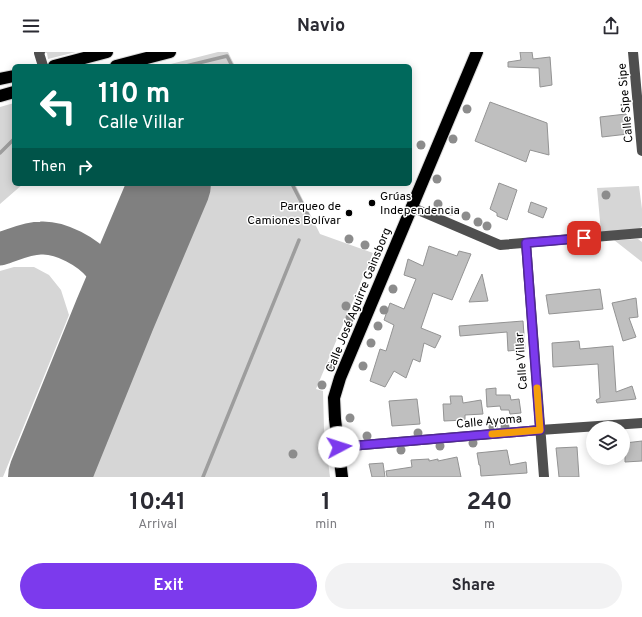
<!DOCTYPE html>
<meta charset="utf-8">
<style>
body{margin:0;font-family:Overpass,sans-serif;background:#f2f2f3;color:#2b2b33;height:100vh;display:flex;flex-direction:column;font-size:15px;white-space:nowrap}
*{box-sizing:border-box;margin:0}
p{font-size:13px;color:#7c7c81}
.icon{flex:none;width:22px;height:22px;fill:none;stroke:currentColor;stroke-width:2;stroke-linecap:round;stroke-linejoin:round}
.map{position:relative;height:425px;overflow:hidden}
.drawer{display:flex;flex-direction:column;background:#fff;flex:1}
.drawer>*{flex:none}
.banner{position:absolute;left:12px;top:12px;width:400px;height:122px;border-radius:6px;box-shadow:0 2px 10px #0003;background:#00695c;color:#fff;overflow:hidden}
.tools{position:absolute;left:586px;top:369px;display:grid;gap:8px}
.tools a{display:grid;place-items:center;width:44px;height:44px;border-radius:50%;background:#fff;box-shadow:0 2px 10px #0003;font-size:20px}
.pin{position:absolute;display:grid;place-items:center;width:34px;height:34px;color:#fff;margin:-17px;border-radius:8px;box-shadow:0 2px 6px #0006}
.me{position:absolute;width:44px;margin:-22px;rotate:85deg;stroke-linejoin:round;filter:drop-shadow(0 0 3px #0008)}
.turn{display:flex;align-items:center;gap:14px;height:84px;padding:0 20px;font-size:18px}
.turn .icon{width:52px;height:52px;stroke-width:2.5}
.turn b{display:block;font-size:28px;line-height:34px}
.then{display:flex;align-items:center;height:38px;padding:0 20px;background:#0003;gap:8px;font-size:15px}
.eta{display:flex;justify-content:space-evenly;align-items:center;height:68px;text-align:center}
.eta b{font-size:24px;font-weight:700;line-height:28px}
.primary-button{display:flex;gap:8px;margin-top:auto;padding:8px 20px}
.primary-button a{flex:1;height:46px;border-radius:24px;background:#7c3aed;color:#fff;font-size:16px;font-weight:700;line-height:46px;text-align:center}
.primary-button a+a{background:#f2f2f3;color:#2b2b33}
header{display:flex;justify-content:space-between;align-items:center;height:52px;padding:0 20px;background:#fff;font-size:18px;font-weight:700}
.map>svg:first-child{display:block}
.green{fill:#d6d6d6}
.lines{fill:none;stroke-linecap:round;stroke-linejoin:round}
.stream{stroke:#9d9d9d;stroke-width:3.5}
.taxiway{stroke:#808080;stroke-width:33}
.runway{stroke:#808080;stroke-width:82}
.building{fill:#bfbfbf;stroke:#939393}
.highway-casing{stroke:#dbdbdb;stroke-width:14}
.minor{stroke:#4f4f4f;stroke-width:10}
.highway{stroke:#000;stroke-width:12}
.tree{fill:#8c8c8c}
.route-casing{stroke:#51269a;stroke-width:10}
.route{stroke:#7c3aed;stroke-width:7}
.slow{stroke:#f59e0b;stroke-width:7}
.poi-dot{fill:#000;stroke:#fff;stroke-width:1.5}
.labels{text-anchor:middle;stroke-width:3;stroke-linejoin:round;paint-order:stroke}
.street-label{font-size:12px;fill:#000;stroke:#fff}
.poi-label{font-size:12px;fill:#000;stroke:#fff;text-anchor:start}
</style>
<header><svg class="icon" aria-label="menu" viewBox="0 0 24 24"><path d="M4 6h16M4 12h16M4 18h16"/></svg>Navio<svg class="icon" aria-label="share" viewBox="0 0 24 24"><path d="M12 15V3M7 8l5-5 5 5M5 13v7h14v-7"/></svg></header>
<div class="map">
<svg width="642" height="425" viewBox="0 0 642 425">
<rect width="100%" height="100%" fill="#fff"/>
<path class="green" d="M42 0H76L48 7 47 1H41Z
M218 0H228L235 14H163Z
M14 51V132H23L0 152V55Z
M211 132H295L320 182 373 201 316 337 323 339 324 377 330 425H90L211 133Z
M639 134 642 157V174L639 177 601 180 597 136Z
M638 187 642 190V210L614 188Z
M14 215H34L49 223 61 238 69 263 3 425H0V219Z"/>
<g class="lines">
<path class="stream" d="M186 14 227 4 232 14
M0 101 14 87
M292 132 312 171
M203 425 299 188"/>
<path class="taxiway" d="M0 197C13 193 27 186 41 186 61 185 88 200 100 215 106 223 110 234 113 243 115 249 114 256 115 262"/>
<path class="runway" d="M49 425 115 262 170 132"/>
</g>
<path class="building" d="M520 0H532L533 7 550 5 552 33 540 35 539 16 508 15V10L521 8Z
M490 50 547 71 549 103 530 98 526 110 475 89Z
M626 62 628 82 602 85 600 65Z
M499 131 517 138 507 168 497 164V161L490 157Z
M531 150 547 156 543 166 528 160Z
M429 194 457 204 459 199 471 202 452 248 433 241 421 276 441 284 435 296 424 291 420 310 413 307 406 326 394 319 385 335 370 329 380 297 386 299 394 273 384 268 390 251 404 257 416 227 404 223 408 207 423 214Z
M482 222 488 249 469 250Z
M600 237 603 257 549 262 546 243Z
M636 246 638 265 629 266 636 285 623 289 612 251Z
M523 269 525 297 508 299 507 280 460 284 459 274Z
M579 289 580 297 613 294 616 340 632 334 636 347 597 351 596 348 600 346 598 312 553 315 552 291Z
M496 336V343H510L511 348 519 347 521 361 510 362 509 358H501L500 354 487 355 486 337Z
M450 344H462L463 351 481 348 483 362 465 363V368L444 369 443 352H451Z
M417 347 420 372 392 374 389 349Z
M642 389V409L625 410V391Z
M577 395 579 425H559L556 396Z
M507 398 510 413 526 410 527 421 481 424 480 413H479L477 401Z
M457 405 461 425H387L386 419 412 415 411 408 429 407V409L438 407V409Z
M383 411 385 425H372L369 412Z"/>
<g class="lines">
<defs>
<path id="highway" d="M54 14 107 0
M116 14 170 0
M0 27 14 24
M0 44 14 40
M342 425 335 367 334 346 340 326 477 0"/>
</defs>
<use href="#highway" class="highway-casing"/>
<path class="minor" d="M40 0 39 1 43 14
M633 0 642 99
M411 155 500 193 642 181
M526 191 544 425
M339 395 540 378 642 371"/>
<use href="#highway" class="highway"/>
</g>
<g class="tree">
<circle cx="467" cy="57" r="4.5"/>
<circle cx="453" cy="87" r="4.5"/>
<circle cx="421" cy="93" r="4.5"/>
<circle cx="437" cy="127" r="4.5"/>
<circle cx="606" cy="143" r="4.5"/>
<circle cx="438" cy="152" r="4.5"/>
<circle cx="451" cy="159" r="4.5"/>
<circle cx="466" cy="164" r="4.5"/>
<circle cx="478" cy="170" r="4.5"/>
<circle cx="487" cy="174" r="4.5"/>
<circle cx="349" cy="187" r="4.5"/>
<circle cx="365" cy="193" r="4.5"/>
<circle cx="393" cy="237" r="4.5"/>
<circle cx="346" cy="254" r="4.5"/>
<circle cx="384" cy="258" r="4.5"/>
<circle cx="350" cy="266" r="4.5"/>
<circle cx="378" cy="274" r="4.5"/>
<circle cx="371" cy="291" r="4.5"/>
<circle cx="331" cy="314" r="4.5"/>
<circle cx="363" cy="314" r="4.5"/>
<circle cx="322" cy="333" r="4.5"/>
<circle cx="350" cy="366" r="4.5"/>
<circle cx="493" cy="375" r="4.5"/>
<circle cx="505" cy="375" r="4.5"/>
<circle cx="418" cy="381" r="4.5"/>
<circle cx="367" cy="384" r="4.5"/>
<circle cx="473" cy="391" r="4.5"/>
<circle cx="440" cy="394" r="4.5"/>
<circle cx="323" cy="397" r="4.5"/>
<circle cx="401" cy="398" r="4.5"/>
<circle cx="293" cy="402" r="4.5"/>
</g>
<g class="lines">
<defs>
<path id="route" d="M339 395 540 378 526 191 584 186"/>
</defs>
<use href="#route" class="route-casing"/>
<use href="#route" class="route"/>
<path class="slow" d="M492 382 540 378 537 336"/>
</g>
<g class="poi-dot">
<circle cx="372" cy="151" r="4"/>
<circle cx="349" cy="161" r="4"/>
</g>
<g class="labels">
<g class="street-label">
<text transform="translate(625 51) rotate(-95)" y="4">Calle Sipe Sipe</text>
<text transform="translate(358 248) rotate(-68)" y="4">Calle José Aguirre Gainsborg</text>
<text transform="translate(521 309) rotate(-94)" y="4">Calle Villar</text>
<text transform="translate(489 369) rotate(-5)" y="4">Calle Ayoma</text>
</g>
<g class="poi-label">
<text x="380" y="148">Grúas<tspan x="380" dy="14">Independencia</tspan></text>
<text x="341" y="158" text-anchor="end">Parqueo de<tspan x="341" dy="14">Camiones Bolívar</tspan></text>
</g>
</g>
</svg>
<div class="tools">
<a><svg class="icon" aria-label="layers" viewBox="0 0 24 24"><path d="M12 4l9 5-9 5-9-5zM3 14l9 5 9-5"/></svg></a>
</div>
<div class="pin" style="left:584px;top:186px;background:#d93025"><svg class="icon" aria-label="arrive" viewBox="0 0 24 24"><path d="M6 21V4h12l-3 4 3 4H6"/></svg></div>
<svg class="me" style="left:339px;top:395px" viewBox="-20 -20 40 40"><circle r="19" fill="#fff"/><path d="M0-13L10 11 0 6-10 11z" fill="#7c3aed"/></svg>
<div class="banner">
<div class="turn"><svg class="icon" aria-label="left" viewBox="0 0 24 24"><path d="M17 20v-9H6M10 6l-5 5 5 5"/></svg><div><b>110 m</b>Calle Villar</div></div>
<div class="then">Then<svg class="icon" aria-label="right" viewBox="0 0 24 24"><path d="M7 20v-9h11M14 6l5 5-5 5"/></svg></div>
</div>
</div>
<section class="drawer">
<div class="eta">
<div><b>10:41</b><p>Arrival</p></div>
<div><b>1</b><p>min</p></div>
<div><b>240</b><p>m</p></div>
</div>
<div class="primary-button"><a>Exit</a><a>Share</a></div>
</section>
